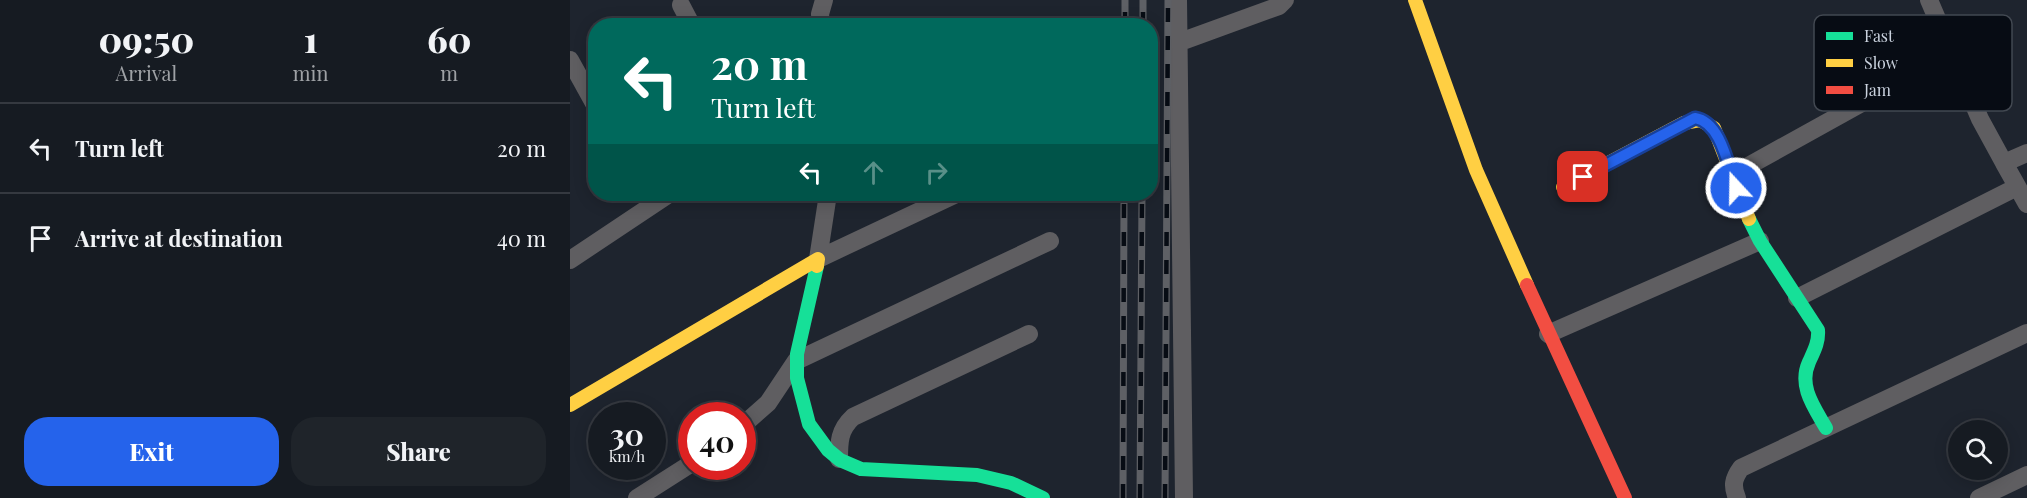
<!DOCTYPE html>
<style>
body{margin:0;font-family:"Playfair Display",serif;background:#1f242a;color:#f1f3f6;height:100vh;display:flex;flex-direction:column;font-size:22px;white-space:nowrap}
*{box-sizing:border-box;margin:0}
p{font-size:20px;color:#9ea1a5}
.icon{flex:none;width:33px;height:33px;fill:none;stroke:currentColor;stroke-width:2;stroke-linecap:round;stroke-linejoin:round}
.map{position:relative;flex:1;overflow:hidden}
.panel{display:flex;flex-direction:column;background:#161b22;width:570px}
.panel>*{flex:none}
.hud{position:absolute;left:18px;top:18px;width:570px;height:183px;border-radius:24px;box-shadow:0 3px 15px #0003,0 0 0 2px #353940;background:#00695c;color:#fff;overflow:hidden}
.controls{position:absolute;left:1378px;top:420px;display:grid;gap:12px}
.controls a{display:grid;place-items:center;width:60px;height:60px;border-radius:50%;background:#161b22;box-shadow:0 3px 15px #0003,0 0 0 2px #353940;font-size:30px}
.speed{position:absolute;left:18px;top:402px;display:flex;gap:12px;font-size:30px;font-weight:700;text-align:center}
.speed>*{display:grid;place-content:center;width:78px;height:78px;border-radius:50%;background:#161b22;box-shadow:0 3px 15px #0003,0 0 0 2px #353940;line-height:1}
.speed small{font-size:15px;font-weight:400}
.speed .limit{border:9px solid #d22;background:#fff;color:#111}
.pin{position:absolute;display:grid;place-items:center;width:51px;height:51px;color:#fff;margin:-26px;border-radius:12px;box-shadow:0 3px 9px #0006}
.me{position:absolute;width:66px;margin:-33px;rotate:339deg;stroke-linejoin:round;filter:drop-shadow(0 0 4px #0008)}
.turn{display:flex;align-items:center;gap:21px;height:126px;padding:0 24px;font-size:27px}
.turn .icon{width:78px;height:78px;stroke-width:2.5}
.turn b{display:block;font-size:42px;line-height:51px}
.lanes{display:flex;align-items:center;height:57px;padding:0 24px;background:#0003;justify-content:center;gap:30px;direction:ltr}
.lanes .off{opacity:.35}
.eta{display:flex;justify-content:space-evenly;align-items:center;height:102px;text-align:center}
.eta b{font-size:36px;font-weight:800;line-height:42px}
.cta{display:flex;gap:12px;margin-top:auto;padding:12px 24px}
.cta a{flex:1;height:69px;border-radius:24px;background:#2563eb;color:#fff;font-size:24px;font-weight:800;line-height:69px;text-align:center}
.cta a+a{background:#1f242a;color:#f1f3f6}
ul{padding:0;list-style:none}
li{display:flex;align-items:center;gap:18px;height:90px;padding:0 24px;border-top:2px solid #353940}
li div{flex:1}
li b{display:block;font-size:22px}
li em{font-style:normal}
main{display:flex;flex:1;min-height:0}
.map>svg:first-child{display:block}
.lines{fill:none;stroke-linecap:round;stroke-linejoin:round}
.street{stroke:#5f5e61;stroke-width:18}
.fast{stroke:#16e098;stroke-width:14}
.slow{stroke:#ffcf43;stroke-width:14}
.jam{stroke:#f24e42;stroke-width:14}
.rail-casing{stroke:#5e6065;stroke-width:7}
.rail{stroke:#070c14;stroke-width:4.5;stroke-dasharray:14;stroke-linecap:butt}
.route-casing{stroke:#184099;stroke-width:15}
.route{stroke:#2563eb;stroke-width:10}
.key{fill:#070c14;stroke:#424851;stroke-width:1.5}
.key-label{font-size:16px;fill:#cbd3df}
</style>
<main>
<section class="panel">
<div class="eta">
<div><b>09:50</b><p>Arrival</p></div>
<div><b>1</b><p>min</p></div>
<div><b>60</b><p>m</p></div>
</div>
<ul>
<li><svg class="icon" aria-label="left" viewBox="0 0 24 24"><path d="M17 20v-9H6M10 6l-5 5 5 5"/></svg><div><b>Turn left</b></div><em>20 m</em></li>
<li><svg class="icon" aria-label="arrive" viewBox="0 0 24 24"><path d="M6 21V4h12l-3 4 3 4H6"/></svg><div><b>Arrive at destination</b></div><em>40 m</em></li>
</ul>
<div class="cta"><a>Exit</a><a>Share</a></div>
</section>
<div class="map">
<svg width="1457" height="498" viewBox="0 0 1457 498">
<rect width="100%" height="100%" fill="#1e242e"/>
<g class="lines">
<path class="street" d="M608 0 614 498
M1359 0 1410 119 1434 163
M111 5 122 26
M251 26 250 14 254 0
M610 42 709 6 715 0
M0 60 26 107
M1457 153 1434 163 1457 204
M1162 175 1382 53
M248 259 386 194
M248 259 258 194
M0 260 99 194
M1227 298 1447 187
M978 334 1190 241
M172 426 198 403 226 361 480 241
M269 459C269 442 269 430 283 417L459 334
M67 498 122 463
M1167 498C1162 486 1163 479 1171 468L1457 333
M1409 498 1457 475"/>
<path class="fast" d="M1179 219 1190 241 1248 330C1249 342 1244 351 1239 362 1228 386 1244 407 1256 428
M247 266 227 354V378L239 424 258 450 270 460 291 469 407 475 441 483 473 498"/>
<path class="slow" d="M845 0 906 170 957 285
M993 187 1114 123 1130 120 1144 128 1179 219
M0 405 248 259 247 266"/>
<path class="jam" d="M957 285 1055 498"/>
<defs>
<path id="rail" d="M555 26V0
M573 26V0
M553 498 554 194
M570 498 572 194
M595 498 598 0"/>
</defs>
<use href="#rail" class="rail-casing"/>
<use href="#rail" class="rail"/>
</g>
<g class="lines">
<defs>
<path id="route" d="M1013 177 1125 118C1151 122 1158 166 1166 188"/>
</defs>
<use href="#route" class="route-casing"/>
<use href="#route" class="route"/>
</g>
<rect x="1244" y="15" width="198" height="96" rx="9" class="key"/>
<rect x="1256" y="32" width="27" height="8" fill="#16e098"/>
<rect x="1256" y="59" width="27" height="8" fill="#ffcf43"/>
<rect x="1256" y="86" width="27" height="8" fill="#f24e42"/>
<g class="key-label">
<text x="1294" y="42">Fast</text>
<text x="1294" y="69">Slow</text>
<text x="1294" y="96">Jam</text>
</g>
</svg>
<div class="controls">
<a><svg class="icon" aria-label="search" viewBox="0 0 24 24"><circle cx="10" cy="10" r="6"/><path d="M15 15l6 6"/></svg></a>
</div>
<div class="speed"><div>30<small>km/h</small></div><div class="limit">40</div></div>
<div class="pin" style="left:1013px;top:177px;background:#d93025"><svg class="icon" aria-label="arrive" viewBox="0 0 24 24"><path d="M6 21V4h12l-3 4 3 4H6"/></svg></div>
<svg class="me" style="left:1166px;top:188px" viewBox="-20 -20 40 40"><circle r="17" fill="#2563eb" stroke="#fff" stroke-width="3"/><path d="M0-11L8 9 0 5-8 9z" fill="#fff"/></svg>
<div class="hud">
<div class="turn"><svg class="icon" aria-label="left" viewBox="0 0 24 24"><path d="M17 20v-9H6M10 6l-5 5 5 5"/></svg><div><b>20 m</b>Turn left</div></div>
<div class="lanes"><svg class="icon" aria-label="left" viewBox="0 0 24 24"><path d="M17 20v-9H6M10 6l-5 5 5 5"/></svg><svg class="icon off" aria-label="ahead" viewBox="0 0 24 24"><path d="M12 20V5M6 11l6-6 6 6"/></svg><svg class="icon off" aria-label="right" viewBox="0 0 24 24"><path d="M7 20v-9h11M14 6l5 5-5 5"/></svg></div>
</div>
</div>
</main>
